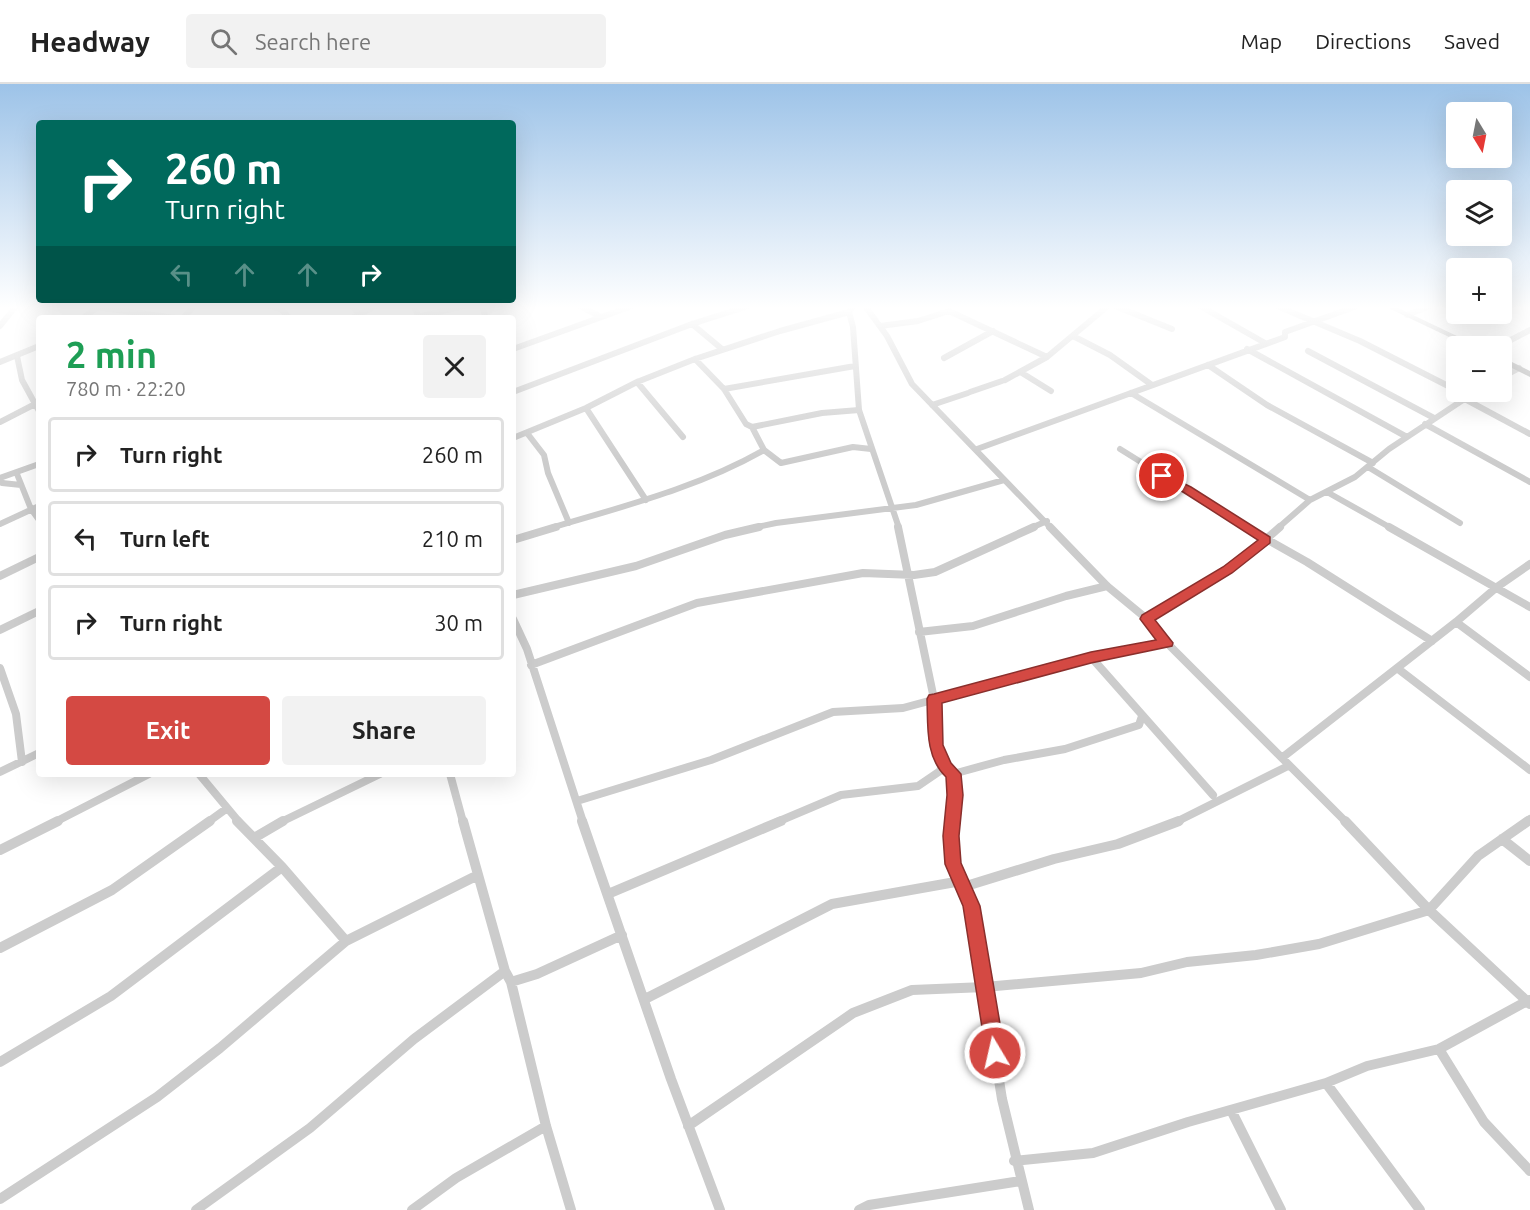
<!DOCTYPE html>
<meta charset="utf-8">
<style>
body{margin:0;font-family:Ubuntu,sans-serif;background:#f2f2f2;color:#222;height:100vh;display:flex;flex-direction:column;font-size:22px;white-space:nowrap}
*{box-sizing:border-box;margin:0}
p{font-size:20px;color:#767676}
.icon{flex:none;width:33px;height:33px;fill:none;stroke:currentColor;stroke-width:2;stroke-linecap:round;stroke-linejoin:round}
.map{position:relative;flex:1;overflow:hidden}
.side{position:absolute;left:36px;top:231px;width:480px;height:462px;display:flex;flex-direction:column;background:#fff;border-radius:6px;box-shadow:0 6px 24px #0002}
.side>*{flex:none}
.banner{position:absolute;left:36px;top:36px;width:480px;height:183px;border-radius:6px;box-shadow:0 6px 24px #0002;background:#00695c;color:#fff;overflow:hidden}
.needle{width:39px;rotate:170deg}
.buttons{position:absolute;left:1446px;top:18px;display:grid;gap:12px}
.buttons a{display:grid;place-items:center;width:66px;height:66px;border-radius:6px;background:#fff;box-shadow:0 6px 24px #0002;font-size:30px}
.pin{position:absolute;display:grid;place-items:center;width:51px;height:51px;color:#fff;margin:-26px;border:3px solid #fff;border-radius:50%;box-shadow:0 2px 6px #0007}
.me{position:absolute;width:66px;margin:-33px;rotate:351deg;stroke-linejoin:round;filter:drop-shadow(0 0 4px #0008)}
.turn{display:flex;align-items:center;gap:21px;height:126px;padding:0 30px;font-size:27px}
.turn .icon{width:78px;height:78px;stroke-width:2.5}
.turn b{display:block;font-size:42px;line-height:51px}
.lanes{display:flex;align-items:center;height:57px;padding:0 30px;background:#0003;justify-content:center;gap:30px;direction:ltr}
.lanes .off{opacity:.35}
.round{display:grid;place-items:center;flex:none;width:63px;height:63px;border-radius:6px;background:#f2f2f2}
.overview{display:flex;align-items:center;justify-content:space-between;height:102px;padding:0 30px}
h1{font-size:36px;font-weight:700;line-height:45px;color:#1e9e55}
.button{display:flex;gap:12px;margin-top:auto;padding:12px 30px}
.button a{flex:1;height:69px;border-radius:6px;background:#d44943;color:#fff;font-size:24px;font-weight:700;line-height:69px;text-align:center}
.button a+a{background:#f2f2f2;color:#222}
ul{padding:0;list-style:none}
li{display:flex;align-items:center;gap:18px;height:75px;margin:0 12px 9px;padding:0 18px;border:3px solid #e0e0e0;border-radius:6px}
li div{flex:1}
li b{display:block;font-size:22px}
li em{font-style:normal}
header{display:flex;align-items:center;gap:36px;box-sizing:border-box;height:84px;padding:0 30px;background:#fff;border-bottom:2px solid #e0e0e0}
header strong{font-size:28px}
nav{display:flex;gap:33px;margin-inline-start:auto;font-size:21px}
.search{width:420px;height:54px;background:#f2f2f2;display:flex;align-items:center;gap:15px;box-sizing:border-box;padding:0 21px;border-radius:6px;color:#767676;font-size:22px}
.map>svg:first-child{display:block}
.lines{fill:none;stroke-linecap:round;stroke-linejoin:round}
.street-far2{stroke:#ccc;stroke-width:6}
.street-far1{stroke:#ccc;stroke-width:8}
.street{stroke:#ccc;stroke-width:10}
.primary{fill:#a7a7a7;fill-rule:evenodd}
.route{fill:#d44943;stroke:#8a2f2c;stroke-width:1.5}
</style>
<header>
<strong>Headway</strong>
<div class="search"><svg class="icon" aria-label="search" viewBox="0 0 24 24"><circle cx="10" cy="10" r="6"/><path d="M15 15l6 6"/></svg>Search here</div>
<nav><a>Map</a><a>Directions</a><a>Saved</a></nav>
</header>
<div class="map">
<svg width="1530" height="1126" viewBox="0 0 1530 1126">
<rect width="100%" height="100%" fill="#fff"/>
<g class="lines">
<path class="street-far2" d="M270 222 281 225 289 234
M352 222 359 230
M414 222 419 234
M482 222 486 234
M580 222 601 233
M853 222 849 228 853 243 859 326 899 444
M865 222 887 252 912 300 1051 444
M1115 222 1172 245
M1200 222 1265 259
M1277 222 1360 257 1456 306
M97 223 175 234
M1407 231 1430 222
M418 233 463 222
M83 234 99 222
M183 234 194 222
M352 234 375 222
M692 240 722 265
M0 242 16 222
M880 242 918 237 949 227 1047 273
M1073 252 1110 271 1152 301
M1499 262 1530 246
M513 265 632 222
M1247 265 1407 353
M1308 267 1434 334
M17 272 22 296 39 327
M944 274 993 247
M0 278 39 262
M1208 281 1267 321 1373 379
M1022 289 1051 307
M1502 293 1519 284
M1005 296 1047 273 1108 222
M637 298 683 353
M724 305 855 282
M513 308 692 240 748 222
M970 308 1002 297
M1131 309 1310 416
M1463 314 1530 350
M932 321 968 309
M586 324 646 416
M0 338 39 318
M1425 340 1530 398
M752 343 822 329 859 326
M527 349 544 371 548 389 569 439
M513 354 586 324 637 298 695 275 780 247 849 228
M977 365 1285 253V248L1357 222
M1120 365 1247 444
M764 366 781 379 853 363 871 365
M1368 383 1460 439
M17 390 31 425 39 436
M0 394 39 380
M1 394 2 399 21 401
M1327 408 1391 444
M0 440 39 422
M551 444C624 422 697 404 764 366L752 343 746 340 724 305 695 275
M753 444 776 439 916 421 1004 396
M1031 444 1047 437
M1278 444 1310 416 1355 393 1389 365 1475 308"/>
<path class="street-far1" d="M898 443 934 615 936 661 946 683 953 690 952 738
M1050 443 1107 502 1147 535 1167 559 1346 738
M1245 443 1307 478 1432 557
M1389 443 1530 523
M513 456 556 443
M0 492 39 473
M513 511 636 482 725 451 759 443
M513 535 527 565 583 738
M1147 535C1194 506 1239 480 1280 443
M1456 538 1530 593
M0 546 39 527
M919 548 973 542 1066 512 1107 502
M1091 573 1213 711
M531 581 697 519 863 489 914 491 935 488 1034 443
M0 584 16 630 22 678
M1397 584 1530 686
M1283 673 1456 538 1497 503 1530 480
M0 688 39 669
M199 690 239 738
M450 690 463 738
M953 690 1004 676 1065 665 1139 641 1142 632
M577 717 711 676 833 628 903 624 1091 573 1167 559
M55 738 149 690
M208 738 226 725
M281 738 380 690
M777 738 841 711 918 702 940 687 942 681 946 683
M1176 738 1288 682
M1526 738 1530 735"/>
<path class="street" d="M237 737 282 783 346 857
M463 737 505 887 511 898 546 1042 571 1126
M582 737 671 995 720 1126
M952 737 954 783 972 827 1002 1015 1029 1126
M1345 737 1429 826 1530 920
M254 754 283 737
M1502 755 1530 777
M0 766 58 737
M963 803 1054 775 1118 760 1179 737
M608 810 781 737
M0 864 112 806 210 737
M511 898 537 890 622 851
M645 915 832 820 961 797
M1439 965 1484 1038 1530 1087
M0 978 111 912 282 783
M1326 999 1420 1126
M1231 1026 1281 1126
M688 1042 853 929 912 906 985 903 1141 889 1187 878 1256 871 1319 860 1429 826 1478 772 1528 737
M1014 1077 1093 1069 1188 1038 1326 999 1367 982 1439 965 1529 916
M0 1115 157 1013 220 964 346 857 478 791
M196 1126 310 1044 414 955 505 887
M412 1126 456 1094 546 1042
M859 1126 869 1121 1020 1097"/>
<path class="primary" d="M1384 222H1394L1478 262H1468Z
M1502 273 1530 287V293L1502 279Z"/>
</g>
<linearGradient id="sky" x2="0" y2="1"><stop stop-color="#9dc3e8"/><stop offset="0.59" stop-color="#fff"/><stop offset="1" stop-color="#fff" stop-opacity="0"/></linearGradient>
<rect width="1530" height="379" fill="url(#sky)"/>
<path class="route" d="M1162 389 1191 403 1270 453V459L1232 489 1155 536 1173 559 1172 562 1091 579 942 619 943 661 951 679 961 690 963 711 959 752 961 779 980 822 1005 969 1002 975 995 978 988 975 986 969 963 822 945 780 943 752 947 711 946 693C925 673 928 642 927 615L929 611 934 610 1091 568 1156 556 1140 535 1142 531 1223 483 1258 456 1183 408 1158 395 1156 392Z"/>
</svg>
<div class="buttons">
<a><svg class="needle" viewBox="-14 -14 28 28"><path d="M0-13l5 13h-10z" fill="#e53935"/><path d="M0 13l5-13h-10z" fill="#767676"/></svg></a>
<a><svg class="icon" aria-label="layers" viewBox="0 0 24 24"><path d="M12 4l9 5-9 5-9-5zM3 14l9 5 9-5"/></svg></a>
<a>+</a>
<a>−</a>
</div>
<div class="pin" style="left:1162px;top:392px;background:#d93025"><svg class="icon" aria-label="arrive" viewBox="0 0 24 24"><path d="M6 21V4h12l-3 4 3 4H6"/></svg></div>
<svg class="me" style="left:995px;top:969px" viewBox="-20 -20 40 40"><circle r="17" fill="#d44943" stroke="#fff" stroke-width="3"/><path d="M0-11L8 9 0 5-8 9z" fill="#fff"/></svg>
<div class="banner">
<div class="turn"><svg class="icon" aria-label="right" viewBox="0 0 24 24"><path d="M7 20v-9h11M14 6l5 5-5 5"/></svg><div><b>260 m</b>Turn right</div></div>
<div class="lanes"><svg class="icon off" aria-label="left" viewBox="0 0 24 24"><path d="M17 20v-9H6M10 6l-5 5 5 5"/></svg><svg class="icon off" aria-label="ahead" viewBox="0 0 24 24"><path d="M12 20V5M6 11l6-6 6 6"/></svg><svg class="icon off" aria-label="ahead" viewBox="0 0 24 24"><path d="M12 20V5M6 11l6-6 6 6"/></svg><svg class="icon" aria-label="right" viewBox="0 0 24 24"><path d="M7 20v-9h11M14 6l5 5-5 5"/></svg></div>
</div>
<section class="side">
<div class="overview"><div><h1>2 min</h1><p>780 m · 22:20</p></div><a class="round"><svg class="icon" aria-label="close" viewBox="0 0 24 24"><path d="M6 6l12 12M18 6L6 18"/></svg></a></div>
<ul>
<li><svg class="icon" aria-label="right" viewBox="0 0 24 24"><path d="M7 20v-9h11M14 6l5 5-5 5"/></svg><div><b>Turn right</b></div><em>260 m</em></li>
<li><svg class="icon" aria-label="left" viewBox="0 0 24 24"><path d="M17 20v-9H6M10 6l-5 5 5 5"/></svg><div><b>Turn left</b></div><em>210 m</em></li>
<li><svg class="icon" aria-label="right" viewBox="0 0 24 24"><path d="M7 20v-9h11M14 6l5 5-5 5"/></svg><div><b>Turn right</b></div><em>30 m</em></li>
</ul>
<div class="button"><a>Exit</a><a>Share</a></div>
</section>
</div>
